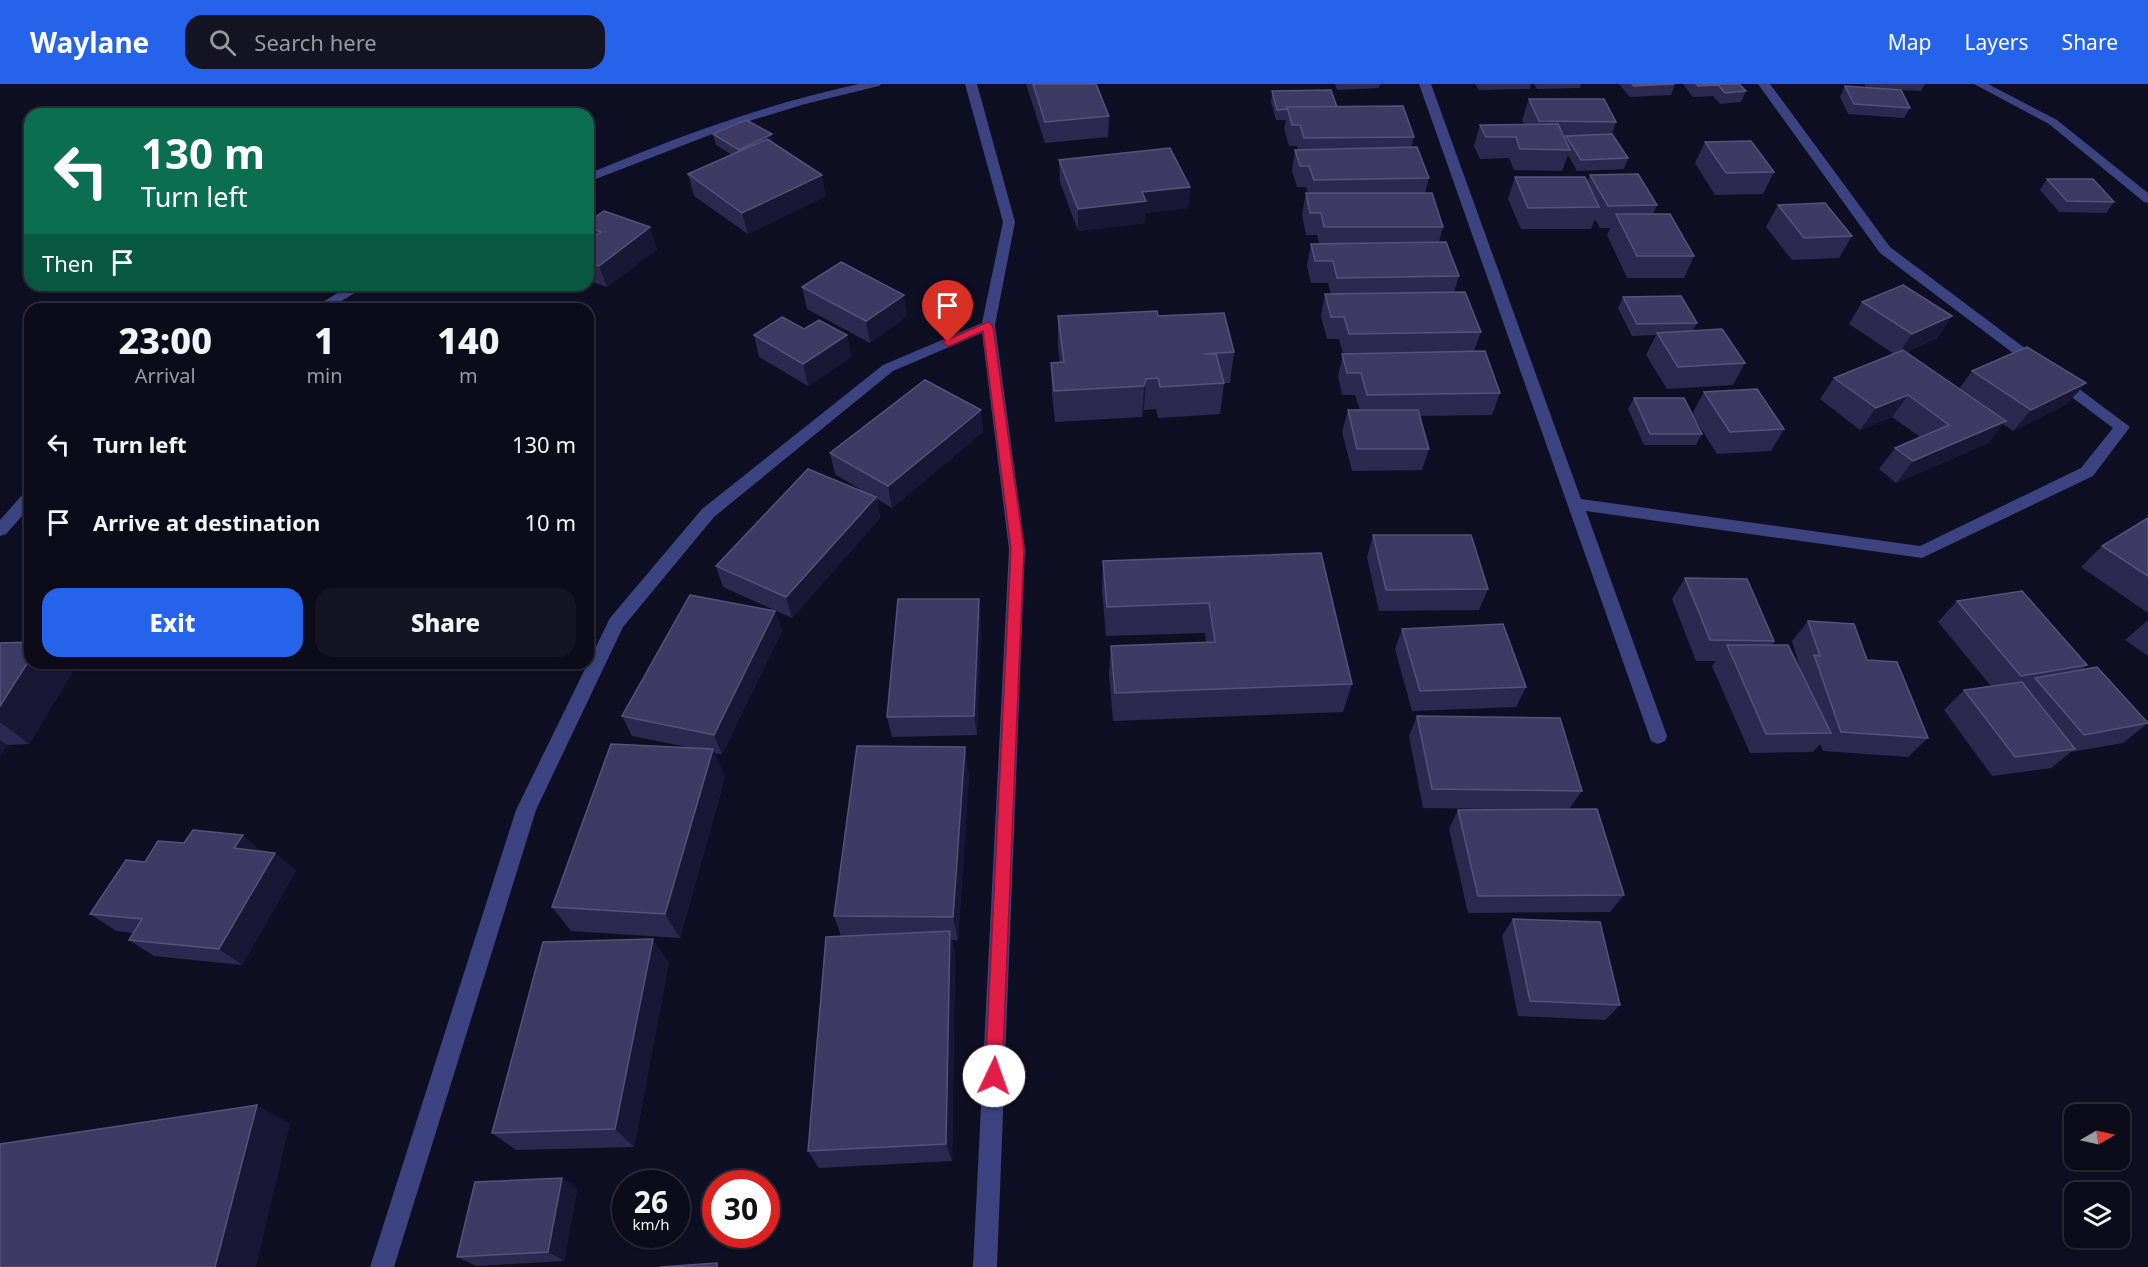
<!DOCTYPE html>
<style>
body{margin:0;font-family:"Noto Sans",sans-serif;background:#141423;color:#f1f3f6;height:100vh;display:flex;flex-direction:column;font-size:22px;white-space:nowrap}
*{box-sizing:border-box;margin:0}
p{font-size:20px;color:#9a9ba2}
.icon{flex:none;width:33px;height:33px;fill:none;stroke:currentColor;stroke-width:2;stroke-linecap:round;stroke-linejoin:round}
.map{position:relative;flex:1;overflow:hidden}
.details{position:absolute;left:24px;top:219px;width:570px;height:366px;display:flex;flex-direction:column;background:#0b0b1a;border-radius:18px;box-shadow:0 2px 4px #0004,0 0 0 2px #2b2b39}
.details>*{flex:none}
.top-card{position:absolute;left:24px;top:24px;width:570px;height:183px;border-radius:18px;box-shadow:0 2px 4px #0004,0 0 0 2px #2b2b39;background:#0b6e4f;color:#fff;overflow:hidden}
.needle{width:39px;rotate:81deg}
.tools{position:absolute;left:2064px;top:1020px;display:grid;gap:12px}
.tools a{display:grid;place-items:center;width:66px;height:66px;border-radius:12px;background:#0b0b1a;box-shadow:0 2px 4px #0004,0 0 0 2px #2b2b39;font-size:30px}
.speed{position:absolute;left:612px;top:1086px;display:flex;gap:12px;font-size:30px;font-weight:700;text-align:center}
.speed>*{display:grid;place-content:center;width:78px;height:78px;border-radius:50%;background:#0b0b1a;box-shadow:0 2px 4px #0004,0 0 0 2px #2b2b39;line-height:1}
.speed small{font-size:15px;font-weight:400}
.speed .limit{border:9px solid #d22;background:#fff;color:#111}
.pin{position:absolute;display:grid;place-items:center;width:51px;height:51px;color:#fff;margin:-62px -26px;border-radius:50% 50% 50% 0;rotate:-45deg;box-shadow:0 0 6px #0007}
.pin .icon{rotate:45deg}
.me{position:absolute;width:66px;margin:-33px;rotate:3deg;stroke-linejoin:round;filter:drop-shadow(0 0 4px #0008)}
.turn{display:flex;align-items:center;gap:21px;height:126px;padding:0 18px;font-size:27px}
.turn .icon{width:78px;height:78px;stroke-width:2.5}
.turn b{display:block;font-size:42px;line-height:51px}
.then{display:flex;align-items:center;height:57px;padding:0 18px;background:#0003;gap:12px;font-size:22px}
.eta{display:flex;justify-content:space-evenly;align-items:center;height:102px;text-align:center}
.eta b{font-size:36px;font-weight:800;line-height:42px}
.action{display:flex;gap:12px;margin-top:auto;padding:12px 18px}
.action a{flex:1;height:69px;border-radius:18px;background:#2563eb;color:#fff;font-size:24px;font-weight:800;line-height:69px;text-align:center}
.action a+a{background:#141423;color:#f1f3f6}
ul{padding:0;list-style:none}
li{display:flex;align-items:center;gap:18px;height:78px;padding:0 18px}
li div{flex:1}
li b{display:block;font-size:22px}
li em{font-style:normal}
header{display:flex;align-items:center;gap:36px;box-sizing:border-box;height:84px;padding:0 30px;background:#2563eb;color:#fff}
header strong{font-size:28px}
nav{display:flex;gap:33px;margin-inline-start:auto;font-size:21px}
.search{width:420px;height:54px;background:#141423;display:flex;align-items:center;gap:15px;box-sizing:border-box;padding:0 21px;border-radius:18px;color:#9a9ba2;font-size:22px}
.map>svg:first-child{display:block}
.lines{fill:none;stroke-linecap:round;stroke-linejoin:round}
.minor{fill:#3c4380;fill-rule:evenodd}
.wall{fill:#2b2950}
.shaded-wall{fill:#181736}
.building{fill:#3d3b63;stroke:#54537b;stroke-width:1.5}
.route{fill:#e11d48;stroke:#92132f;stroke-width:1.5}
</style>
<header>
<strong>Waylane</strong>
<div class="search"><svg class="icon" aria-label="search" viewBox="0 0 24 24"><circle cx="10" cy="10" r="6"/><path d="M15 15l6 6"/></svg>Search here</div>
<nav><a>Map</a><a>Layers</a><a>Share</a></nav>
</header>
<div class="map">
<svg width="2148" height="1183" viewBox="0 0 2148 1183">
<rect width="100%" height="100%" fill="#0f0f23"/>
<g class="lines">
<path class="minor" d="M859 0H881L879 2 805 20 733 42 588 98V90C676 53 766 20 859 0Z
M965 0H977L1015 138 995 241 1025 465 997 1183H973L1009 465 982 249 893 287 714 433 623 543 536 726 394 1183H370L516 726 610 534 702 425 883 281 982 239 1003 138Z
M1419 0H1431L1581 415 1920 462 2081 384 2113 344 1880 169 1758 0H1770L1890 163 2130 343 2093 392 1922 474 1586 427 1667 652 1665 657 1658 660 1651 657Z
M1974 0H1988L2057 36 2148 109V119L2144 118 2049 40Z
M351 201H368L328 225H311Z
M30 407V423L6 450 0 452V436L24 409Z"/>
</g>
<path class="wall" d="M1026 0H1096L1109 32 1108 53 1045 59Z
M1335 0H1380L1379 4 1337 6Z
M1475 0H1531L1530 5 1479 6Z
M1534 0H1581L1580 4 1537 5Z
M1619 0H1675L1671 11 1630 13Z
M1683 0H1739L1746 7 1741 18 1720 20 1713 12 1693 13Z
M1864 0H1925L1921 7 1901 6 1910 24 1904 34 1848 30 1840 13 1845 2 1867 4Z
M1272 7 1337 23 1414 53 1411 64 1429 94 1425 109 1443 143 1439 158 1459 192 1454 208 1481 248 1474 267 1500 309 1492 331 1419 332 1429 365 1422 386 1352 387 1342 348 1348 326H1360L1355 311H1342L1338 292 1343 270 1339 255H1327L1321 232 1325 210H1331L1328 199H1311L1307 182 1311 160H1319L1317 151H1306L1302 131 1306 109H1308L1306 103H1297L1292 87 1295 66H1298L1297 62H1289L1284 44 1286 36H1276L1271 18Z
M1529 15 1616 38 1612 50 1628 74 1624 85 1577 87 1568 71 1562 87 1514 86 1509 74 1480 75 1474 62 1480 41 1524 40 1522 36Z
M713 50 774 60 826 112 748 150 694 112 688 90 732 71 716 61Z
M1705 58 1774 88 1763 110 1715 111 1695 79Z
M1059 76 1190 103 1188 124 1145 129V139L1078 147 1060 98Z
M1590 91 1657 121 1653 130 1694 172 1684 194H1627L1607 151 1610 144H1600L1595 135 1591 145H1521L1508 115 1515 93 1587 98Z
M2047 95 2114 118 2106 129 2059 128 2040 106Z
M1778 121 1852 152 1839 174 1792 176 1766 143Z
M588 138 657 165 607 203 588 196V157H589L588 154Z
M509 201H542L532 209Z
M802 203 907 232 870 259 807 225Z
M1623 213 1697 239 1693 247 1745 279 1733 301 1667 305 1646 271 1656 251 1632 252 1618 224Z
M1862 218 1952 232 1937 254 1906 268 1959 305 1972 287 2086 299 2067 320 2013 347 2003 340 1988 359 1896 399 1879 385 1895 364 1920 353 1892 333 1860 346 1820 315 1834 294 1894 270 1849 240Z
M1058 232H1158L1234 268 1230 299H1224L1220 330 1158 334 1156 325 1144 326 1142 333 1055 338 1052 310 1051 279 1060 278 1058 263Z
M804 245 847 251 851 273 808 302 759 273 754 251Z
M1704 308 1784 345 1771 367 1717 370 1692 330Z
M1634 314 1702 350 1696 361H1644L1628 325Z
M981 326 983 348 892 424 877 415 880 434 792 534 723 503 716 482 866 409 835 390 830 369Z
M2148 434V529L2081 483 2102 462Z
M1373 451 1488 505 1479 526 1379 527 1367 473Z
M1321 469 1352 600 1343 628 1113 637 1109 590 1111 562 1206 558 1205 549 1106 552 1102 507 1103 477Z
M1685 494 1774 557 1772 561 1801 587 1792 557 1808 537 1867 576 1928 654 1908 673 1823 667 1820 660 1813 668 1750 669 1712 582 1716 577H1696L1672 515Z
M1957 517 2087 581 2082 586 2148 639 2123 659 2071 668 2051 684 1992 692 1944 626 1964 606 1991 602 1938 538Z
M775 527 782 547 722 670 714 669 725 693 680 854 571 847 552 823 692 664 632 652 622 632Z
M981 535 977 651 892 653 887 633Z
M2148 536V572L2125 556Z
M1402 545 1526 603 1516 623 1412 627 1395 565Z
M0 559 30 579H64L73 587 29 660 7 661 0 672Z
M1417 632 1582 707 1569 725 1624 811 1610 828 1468 829 1449 745 1458 726H1556L1423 724 1409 652Z
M969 690 958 856H952L955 871 952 1077 819 1084 808 1067 841 852 834 832Z
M262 767 275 769 296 787 242 881 154 872 129 856 133 849 116 847 90 830 145 778Z
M1513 835 1620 921 1605 936 1518 932 1502 852Z
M669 878 634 1063 516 1066 492 1049Z
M562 1094 577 1105 564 1177 476 1182 457 1173Z"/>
<path class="shaded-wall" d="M772 50 774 61 742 77 739 66Z
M822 91 826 112 748 150 742 129Z
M1190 103 1188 124 1145 129V139L1078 147V125L1142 108Z
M650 143 657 165 607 203 599 182Z
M528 201H542L532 209Z
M904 211 907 232 870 259 866 237Z
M1952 232 1937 254 1897 272 1912 250Z
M847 251 851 273 808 302 803 280Z
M1146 295 1144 326 1142 333 1144 302Z
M2086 299 2067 320 2013 347 2031 326Z
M1908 311 1892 333 1860 346 1876 324Z
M981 326 983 348 892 424 888 402Z
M2006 337 1988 359 1896 399 1913 377Z
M876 413 880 434 792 534 786 513Z
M979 515 981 535 977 651 974 632Z
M775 527 782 547 722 670 714 651Z
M30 575V579H64L73 587 29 660 0 638V622Z
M0 656 7 661 0 672Z
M965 663 969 690 958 856 953 833Z
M713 665 725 693 680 854 665 830Z
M243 751 263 769 234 764Z
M275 769 296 787 242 881 219 865Z
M950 847 955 871 952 1077 946 1060Z
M653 855 669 878 634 1063 615 1045Z
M257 1021 290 1040 256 1183H215Z
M562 1094 577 1105 564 1177 548 1168Z"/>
<path class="building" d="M1033 0H1096L1109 32 1045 38Z
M1632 0H1675L1634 2Z
M1696 0H1739L1746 7 1725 9 1718 1 1698 2Z
M1845 2 1901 6 1910 24 1854 20Z
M1331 6 1337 23H1287V25L1277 26 1272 7Z
M1529 15H1604L1616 38 1539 37Z
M1403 22 1414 53 1304 54 1300 41H1292L1287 23Z
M746 36 772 50 739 66 713 50Z
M1558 40 1570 66 1520 65 1516 53H1486L1480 41Z
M1612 50 1628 74 1581 76 1566 52Z
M767 55 822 91 742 129 688 90Z
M1751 57 1774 88 1726 89 1705 58Z
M1417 63 1429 94 1314 96 1309 82H1300L1295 66Z
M1170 64 1190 103 1142 108 1146 117 1078 125 1059 76Z
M1638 90 1657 121 1608 122 1590 91Z
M1515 93H1585L1599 123 1528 124Z
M2047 95H2093L2114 118 2067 117Z
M1306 109H1432L1443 143H1324L1321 129H1310Z
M1825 119 1852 152 1804 154 1778 121Z
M604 127 650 143 599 182 588 178V157L601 148 588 143V138Z
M1616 130H1670L1694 172H1637Z
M1446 158 1459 192 1337 194 1333 177H1315L1311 160Z
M841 178 904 211 866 237 802 203Z
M1903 201 1952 232 1912 250 1862 218Z
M1465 208 1481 248 1349 250 1344 233H1331L1325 210Z
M1681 212 1697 239 1637 240 1623 213Z
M386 221 389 225H374Z
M1157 227 1158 232 1224 229 1234 268 1204 270H1216L1224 299 1160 303 1158 294 1146 295 1144 302 1054 307 1051 279 1064 278 1058 232Z
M782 233 804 245 819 236 847 251 803 280 754 251Z
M1722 245 1745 279 1678 283 1657 249Z
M2027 263 2086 299 2031 326 1972 287Z
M1903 266 2006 337 1913 377 1895 364 1949 341 1908 311 1876 324 1834 294Z
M1485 267 1500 309 1367 311 1361 289H1347L1342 270Z
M925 296 981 326 888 402 830 369Z
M1757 305 1784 345 1730 348 1704 308Z
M1634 314H1684L1702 350H1650Z
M1348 326H1418L1429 365H1357Z
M808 385 876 413 786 513 716 482Z
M2148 434V492L2102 462Z
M1373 451H1471L1488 505 1386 506Z
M1321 469 1352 600 1115 609 1111 562 1215 558 1209 519 1107 523 1103 477Z
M1685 494 1747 495 1774 557 1710 556Z
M2022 507 2087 581 2021 592 1957 517Z
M690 511 775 527 714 651 622 632Z
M898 515H979L974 632 887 633Z
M1808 537 1854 540 1867 576 1897 578 1928 654 1841 648 1814 571 1820 572Z
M1503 540 1526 603 1420 607 1402 545Z
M30 558V575L0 622V559Z
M1727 561H1788L1831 649 1766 650Z
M2097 583 2148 639 2084 651 2035 594Z
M2022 598 2075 665 2015 673 1964 606Z
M1417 632 1560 634 1582 707 1432 705Z
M611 660 713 665 665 830 552 823Z
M857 662 965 663 953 833 834 832Z
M1597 725 1624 811 1478 812 1458 726Z
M193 746 243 751 234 764 275 769 219 865 129 856 142 835 90 830 126 776 145 778 158 757 184 759Z
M1513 835 1600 838 1620 921 1530 917Z
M950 847 946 1060 808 1067 826 853Z
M653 855 615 1045 492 1049 543 858Z
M257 1021 215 1183H0V1060Z
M562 1094 548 1168 457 1173 475 1098Z
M717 1179V1183H660Z"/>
<path class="route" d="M988 238 993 242 1024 465 1002 992 1000 998 994 1000 988 998 985 992 1011 465 983 247 952 261 948 262 942 258Z"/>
</svg>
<div class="tools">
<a><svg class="needle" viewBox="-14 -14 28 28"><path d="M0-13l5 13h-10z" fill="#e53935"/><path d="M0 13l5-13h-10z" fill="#9a9ba2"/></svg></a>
<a><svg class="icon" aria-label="layers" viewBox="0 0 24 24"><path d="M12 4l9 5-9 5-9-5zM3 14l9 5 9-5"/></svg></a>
</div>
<div class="speed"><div>26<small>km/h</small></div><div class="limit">30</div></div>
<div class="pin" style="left:948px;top:258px;background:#d93025"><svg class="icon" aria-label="arrive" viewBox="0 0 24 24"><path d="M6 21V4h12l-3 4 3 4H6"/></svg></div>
<svg class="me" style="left:994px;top:992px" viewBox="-20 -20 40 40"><circle r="19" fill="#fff"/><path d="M0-13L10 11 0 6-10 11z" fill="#e11d48"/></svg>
<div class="top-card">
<div class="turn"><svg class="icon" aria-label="left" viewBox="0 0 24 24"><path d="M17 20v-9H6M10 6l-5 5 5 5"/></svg><div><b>130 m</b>Turn left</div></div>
<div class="then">Then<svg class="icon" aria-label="arrive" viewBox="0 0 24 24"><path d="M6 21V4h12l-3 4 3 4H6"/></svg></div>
</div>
<section class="details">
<div class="eta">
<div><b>23:00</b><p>Arrival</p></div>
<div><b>1</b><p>min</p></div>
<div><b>140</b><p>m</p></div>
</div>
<ul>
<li><svg class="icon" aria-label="left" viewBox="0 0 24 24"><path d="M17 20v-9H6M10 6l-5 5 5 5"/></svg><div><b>Turn left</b></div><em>130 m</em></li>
<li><svg class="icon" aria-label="arrive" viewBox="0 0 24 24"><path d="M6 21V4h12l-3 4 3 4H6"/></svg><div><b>Arrive at destination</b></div><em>10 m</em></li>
</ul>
<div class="action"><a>Exit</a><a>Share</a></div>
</section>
</div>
